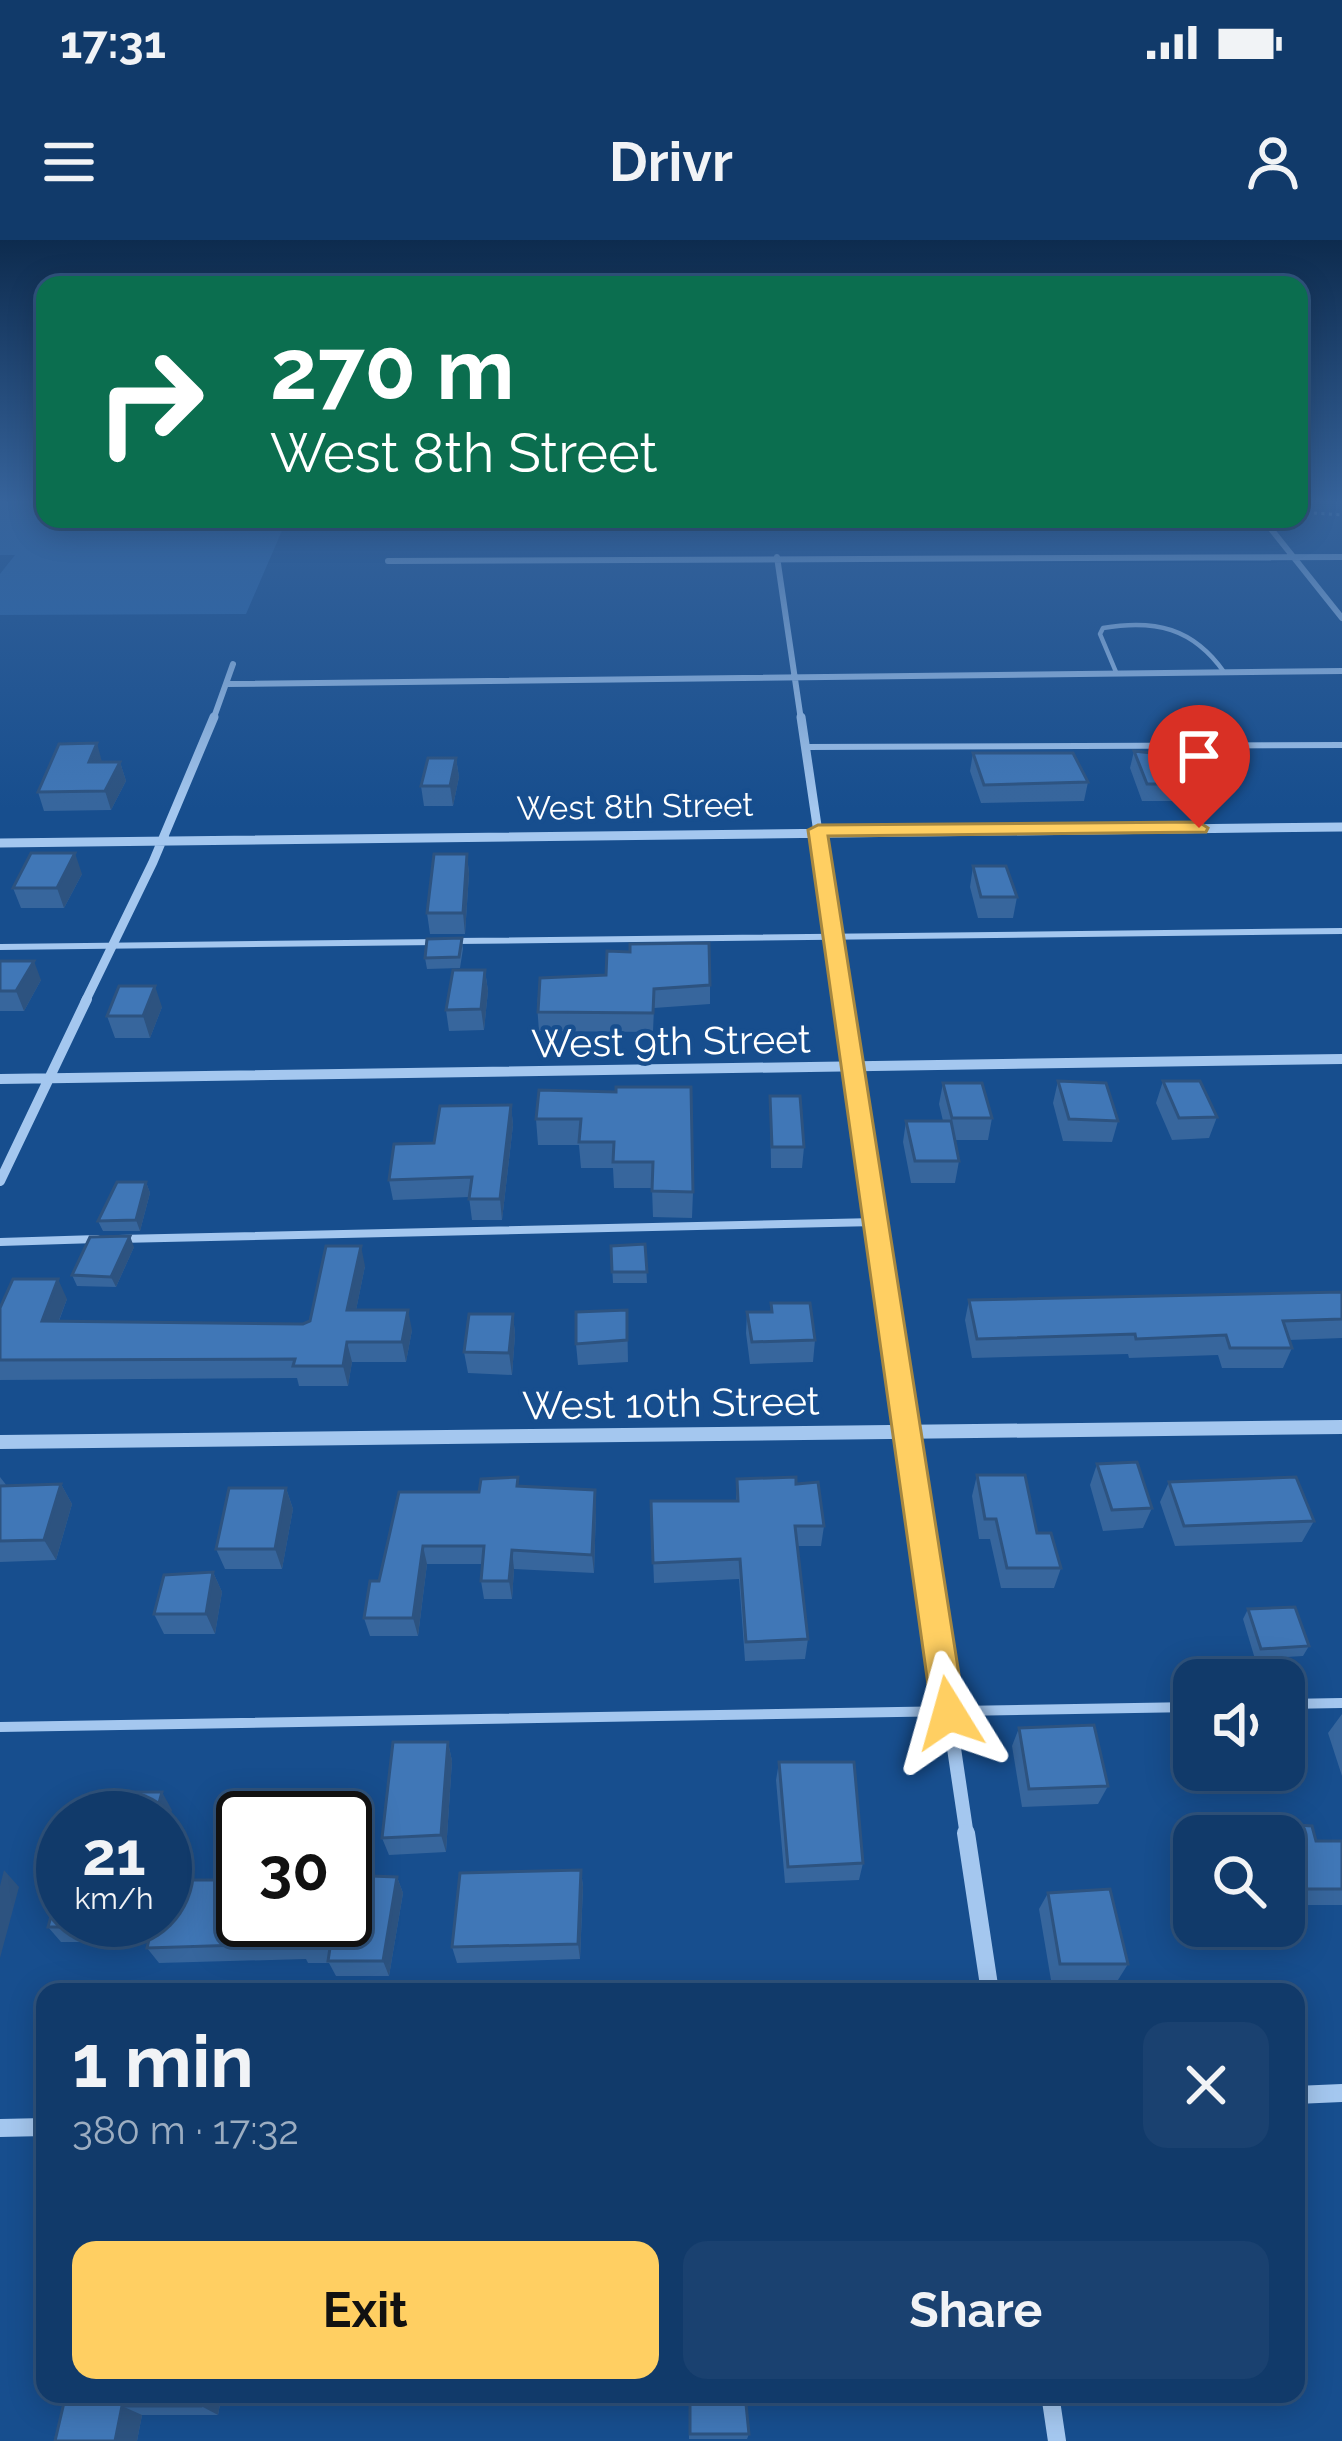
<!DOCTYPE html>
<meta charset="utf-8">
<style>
body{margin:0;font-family:Raleway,sans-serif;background:#1a4170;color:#f1f3f6;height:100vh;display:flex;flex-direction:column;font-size:45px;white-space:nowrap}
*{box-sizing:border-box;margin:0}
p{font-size:39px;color:#9cadc1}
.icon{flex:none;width:66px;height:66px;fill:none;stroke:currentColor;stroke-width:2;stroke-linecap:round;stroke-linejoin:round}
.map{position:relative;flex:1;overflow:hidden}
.drawer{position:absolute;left:36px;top:1743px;width:1269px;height:420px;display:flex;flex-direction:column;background:#113a6a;border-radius:24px;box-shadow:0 6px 30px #0003,0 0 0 3px #30547e}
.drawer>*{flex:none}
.guide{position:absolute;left:36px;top:36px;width:1272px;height:252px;border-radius:24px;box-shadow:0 6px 30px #0003,0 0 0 3px #30547e;background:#0b6e4f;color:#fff;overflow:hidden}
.controls{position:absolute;left:1173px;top:1419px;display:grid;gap:24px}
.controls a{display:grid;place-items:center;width:132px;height:132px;border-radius:24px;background:#113a6a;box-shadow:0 6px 30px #0003,0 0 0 3px #30547e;font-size:60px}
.speed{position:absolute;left:36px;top:1551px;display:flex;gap:24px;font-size:60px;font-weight:700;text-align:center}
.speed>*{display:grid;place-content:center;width:156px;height:156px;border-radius:50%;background:#113a6a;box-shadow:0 6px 30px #0003,0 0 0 3px #30547e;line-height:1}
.speed small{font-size:30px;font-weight:400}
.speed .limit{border:6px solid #111;border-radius:18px;background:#fff;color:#111}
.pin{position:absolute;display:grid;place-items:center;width:102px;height:102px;color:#fff;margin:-123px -51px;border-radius:50% 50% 50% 0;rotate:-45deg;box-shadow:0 0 12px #0007}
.pin .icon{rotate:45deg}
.me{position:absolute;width:132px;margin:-66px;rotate:352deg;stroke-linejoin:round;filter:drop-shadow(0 0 9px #0008)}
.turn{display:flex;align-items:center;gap:42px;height:252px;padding:0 36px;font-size:54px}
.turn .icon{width:156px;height:156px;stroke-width:2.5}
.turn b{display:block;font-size:84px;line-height:102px}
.round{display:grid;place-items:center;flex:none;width:126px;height:126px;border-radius:24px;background:#1a4170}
.overview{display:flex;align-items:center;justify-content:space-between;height:204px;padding:0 36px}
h1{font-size:72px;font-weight:700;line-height:90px}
.cta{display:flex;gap:24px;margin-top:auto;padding:24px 36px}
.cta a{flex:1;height:138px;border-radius:24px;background:#ffcf62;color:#111;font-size:48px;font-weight:700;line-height:138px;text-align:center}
.cta a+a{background:#1a4170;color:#f1f3f6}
.status{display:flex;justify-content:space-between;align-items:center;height:84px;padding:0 60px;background:#113a6a;direction:ltr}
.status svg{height:33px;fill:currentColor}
header{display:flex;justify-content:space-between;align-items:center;height:156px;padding:0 36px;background:#113a6a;font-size:54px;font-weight:700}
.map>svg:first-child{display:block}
.green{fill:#2a68ad}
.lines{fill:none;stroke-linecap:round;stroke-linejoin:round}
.path{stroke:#a4c7ef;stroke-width:3;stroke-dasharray:3 4.5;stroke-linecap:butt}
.lane-far3{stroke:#a4c7ef;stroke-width:4.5}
.lane-far2{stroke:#a4c7ef;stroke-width:6}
.lane-far1{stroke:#a4c7ef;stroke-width:8}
.lane{stroke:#a4c7ef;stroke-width:10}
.street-far4{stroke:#a4c7ef;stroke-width:6}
.street-far3{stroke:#a4c7ef;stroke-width:9}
.street-far2{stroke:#a4c7ef;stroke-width:10}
.street-far1{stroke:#a4c7ef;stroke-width:14}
.street{stroke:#a4c7ef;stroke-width:18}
.wall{fill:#37669d}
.shaded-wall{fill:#2d5380}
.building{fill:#4077b7;stroke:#2d5380;stroke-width:3}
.route{fill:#ffcf62;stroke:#a68740;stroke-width:3}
.labels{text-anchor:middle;stroke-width:9;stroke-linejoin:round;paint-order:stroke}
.far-street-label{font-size:33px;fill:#fff;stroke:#174e8e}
.street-label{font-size:39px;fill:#fff;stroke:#174e8e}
</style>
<div class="status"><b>17:31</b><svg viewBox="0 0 49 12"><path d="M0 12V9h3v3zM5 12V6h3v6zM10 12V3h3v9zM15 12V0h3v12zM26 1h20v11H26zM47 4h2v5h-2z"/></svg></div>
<header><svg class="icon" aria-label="menu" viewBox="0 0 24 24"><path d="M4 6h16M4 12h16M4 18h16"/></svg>Drivr<svg class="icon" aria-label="person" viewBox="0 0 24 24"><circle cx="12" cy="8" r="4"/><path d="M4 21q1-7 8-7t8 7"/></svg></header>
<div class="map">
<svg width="1342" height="2201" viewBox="0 0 1342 2201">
<rect width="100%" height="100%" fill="#174e8e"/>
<path class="green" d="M0 260H45V279H287L246 374 0 375V334L15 315H0Z"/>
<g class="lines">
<path class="path" d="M1299 272 1342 275"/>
<path class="lane-far3" d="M1116 432 1100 394 1103 388C1155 379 1193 388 1224 432"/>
<path class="lane-far2" d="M805 507 1342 505
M455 701 1342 691
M0 707 439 702"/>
<path class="lane-far1" d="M119 999 876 982
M0 1002 97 999"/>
<path class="lane" d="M1284 1464 1342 1463
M0 1487 1194 1467"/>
<path class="street-far4" d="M1263 279 1342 378
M777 317 801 480
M388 321 1342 317
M226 444 1342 431
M213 480 233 424"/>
<path class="street-far3" d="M801 477 843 762
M0 603 1342 587
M85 762 153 622 214 477"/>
<path class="street-far2" d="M843 759 897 1127
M0 839 1342 819
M0 941 87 759"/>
<path class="street-far1" d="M897 1124 967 1596
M0 1202 1342 1187"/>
<path class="street" d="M966 1593 990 1752
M1296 1855 1342 1853
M0 1888 45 1887
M1050 2154 1057 2201"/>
</g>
<path class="wall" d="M1134 511 1201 544 1196 561H1142L1130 528Z
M973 513 1088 542 1084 561 981 563 970 531Z
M456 518 459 537 453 566H424L421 546Z
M102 522H120L126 541 111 570 44 571 38 552Z
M467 614 469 634 465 694H430L427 673Z
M973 626 1017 657 1013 678H978L970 647Z
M82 634 64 668H21L13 648Z
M462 698 463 709 460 728 427 729 425 718Z
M0 721 41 740 24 771H0Z
M485 730 488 751 484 790 449 791 446 770Z
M540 738 710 745V764L654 768 653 792 539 791 537 765Z
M162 767 150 798H115L107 776Z
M1058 841 1118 881 1112 902 1063 901 1053 863Z
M1163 841 1217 877 1209 898 1172 900 1156 863Z
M943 843 992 878 988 900H954L959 921 955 943H911L903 902 906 881H943L939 864Z
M616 852 693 952 692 978 653 977 652 948H614L613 928H581L579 905H538L536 879Z
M770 856 804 907 802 928H771Z
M511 865 513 885 502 980H472L469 957 393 960 389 940 434 903Z
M146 942 150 953 140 991H103L98 981Z
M645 1004 647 1043H613L611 1006Z
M134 1007 116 1047 77 1046 72 1035Z
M365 1026 356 1070 412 1090 406 1122H352L348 1146H299L297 1138 0 1140V1068L67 1059 59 1081 303 1084 310 1081Z
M1342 1052V1098L1289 1100 1292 1108 1283 1128H1222L1218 1115 1129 1118 1128 1114 972 1118 965 1080 969 1060Z
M771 1063 815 1100 813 1122 750 1124 746 1093 747 1072H771Z
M627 1070 628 1122 578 1125 576 1104Z
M513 1074 515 1095 512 1135 468 1133 464 1112Z
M1097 1224 1152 1268 1143 1288 1103 1291 1090 1245Z
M977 1235 1037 1293 1061 1328 1054 1348H1001L990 1299H979L972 1256Z
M0 1237 7 1246 61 1244 72 1264 56 1320 0 1322Z
M737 1239 796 1244 824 1286 821 1306H797L808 1399 805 1419 745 1421 739 1339 654 1343 651 1261H736Z
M1169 1242 1314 1281 1302 1302 1175 1306 1160 1262Z
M519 1246 595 1250 596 1269 594 1333 514 1329 512 1359H484L481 1341 482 1324H427L418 1396H370L364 1378 379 1341 479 1252Z
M286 1248 293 1269 282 1329H225L216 1309Z
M213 1332 222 1352 215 1394H164L154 1374Z
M1248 1369 1309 1406 1303 1416 1255 1419 1243 1379Z
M1342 1474V1536L1328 1493Z
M1019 1488 1108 1546 1098 1564 1022 1567 1012 1506Z
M448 1502 452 1521 446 1612 389 1615 382 1598Z
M779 1522 863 1623 859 1640 785 1643 776 1540Z
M1250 1582 1316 1601H1342V1665H1284V1596H1241Z
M581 1630 583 1647 580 1719 457 1723 452 1707Z
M397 1637 403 1653 389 1736H336L329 1723H308L306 1719 159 1723 147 1708 149 1702H61L48 1687 243 1680Z
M1048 1653 1128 1724 1118 1740H1051L1039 1669Z
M66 2154H222L218 2175H142L137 2201H55Z
M318 2154H400L399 2165H327L317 2159Z
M689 2154 749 2194 747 2199H689Z"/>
<path class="shaded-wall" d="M97 503 102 522H89Z
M456 518 459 537 453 566 450 546Z
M120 522 126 541 111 570 105 551Z
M75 613 82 634 64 668 57 648Z
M467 614 469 634 465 694 463 673Z
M34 721 41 740 24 771 16 751Z
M485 730 488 751 484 790 481 769Z
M155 746 162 767 150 798 143 776Z
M511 865 513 885 502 980 500 959Z
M146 942 150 953 140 991 136 980Z
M130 996 134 1007 116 1047 111 1037Z
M361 1006 365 1026 352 1090 347 1070Z
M58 1039 67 1059 51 1101 42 1081Z
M408 1070 412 1090 406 1122 402 1102Z
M513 1074 515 1095 512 1135 509 1113Z
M347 1102 352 1122 348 1146 343 1126Z
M61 1244 72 1264 56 1320 44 1300Z
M286 1248 293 1269 282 1329 275 1309Z
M595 1250 596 1269 594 1333 592 1315Z
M423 1306 427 1324 418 1396 413 1378Z
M512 1310 514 1329 512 1359 509 1341Z
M213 1332 222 1352 215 1394 206 1374Z
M448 1502 452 1521 446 1612 441 1595Z
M162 1552 172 1570 165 1599V1578H155Z
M4 1630 19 1647 0 1718V1646Z
M581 1630 583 1647 580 1719 578 1704Z
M397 1637 403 1653 389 1736 383 1721Z
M203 2154H222L218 2175 201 2166Z
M392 2154H400L399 2165 391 2159Z
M122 2166 142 2175 137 2201H115Z"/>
<path class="building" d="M97 503 89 522H120L105 551 38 552 59 504Z
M1134 511 1187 517 1201 544H1147Z
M973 513H1073L1088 542 984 545Z
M428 518H456L450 546H421Z
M31 613H75L57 648H13Z
M434 614H467L463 673H427Z
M973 626H1006L1017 657H981Z
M462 698 459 717 425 718 427 699Z
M709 703 710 745 654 749 653 773 538 772 540 738 606 735 607 711 630 712V704Z
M0 721H34L16 751H0Z
M453 730H485L481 769 446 770Z
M119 746H155L143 776H107Z
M1058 841 1106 843 1118 881 1069 879Z
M1163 841H1200L1217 877 1179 878Z
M943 843H982L992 878H952Z
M616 847H691L693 952 652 951 653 922H613L614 902H579L581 879H536L539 850 616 852Z
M770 856H800L804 907H772Z
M511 865 500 959H469L472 937 389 940 394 904 434 903 440 866Z
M906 881H951L959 921H915Z
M117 942H146L136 980 98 981Z
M130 996 111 1037 72 1035 90 997Z
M645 1004 647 1032H612L611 1006Z
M326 1006H361L347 1070H408L402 1102H347L343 1126H293L295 1119 0 1120V1068L13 1039H58L42 1081 303 1084 310 1081Z
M1342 1052V1079L1283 1081 1292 1108H1230L1226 1095 1136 1099 1135 1094 977 1099 969 1060Z
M771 1063H810L815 1100 752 1102 747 1072H772Z
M627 1070V1100L576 1104V1072Z
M469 1074H513L509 1113 464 1112Z
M1137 1222 1152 1268 1112 1270 1097 1224Z
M977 1235H1025L1037 1293H1051L1061 1328H1007L996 1279H985Z
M518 1237 517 1246 595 1250 592 1315 512 1310 509 1341H481L484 1306H423L413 1378H364L370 1341H379L399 1252H479L481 1239Z
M796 1237V1244L818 1242 824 1286H795L808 1399 746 1402 740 1319 653 1323 651 1261H738L737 1239Z
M1296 1237 1314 1281 1184 1286 1169 1242Z
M61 1244 44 1300 0 1301V1246Z
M229 1248H286L275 1309H216Z
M213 1332 206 1374H154L164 1335Z
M1295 1367 1309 1406 1261 1409 1248 1369Z
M1094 1485 1108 1546 1029 1549 1019 1488Z
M393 1502H448L441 1595 382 1598Z
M779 1522H854L863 1623 788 1627Z
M130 1552H162L155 1578H125Z
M1250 1582 1312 1586 1316 1601H1342V1649H1284V1596H1253Z
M581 1630 578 1704 452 1707 460 1633Z
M63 1633V1680H165V1640H243V1680H345V1635L397 1637 383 1721H328L330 1708H300L301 1703 147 1708 152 1687H48Z
M1110 1649 1128 1724H1060L1048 1653Z
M66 2154H203L201 2166H122L115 2201H55Z
M318 2154H392L391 2159H317Z
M690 2154H745L749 2194H690Z"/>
<linearGradient id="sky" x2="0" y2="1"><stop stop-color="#0d2b4e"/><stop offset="0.46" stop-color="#36639b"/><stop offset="1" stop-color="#36639b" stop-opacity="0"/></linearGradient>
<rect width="1342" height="568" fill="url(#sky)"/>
<path class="route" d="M1199 582 1208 588 1206 592 828 596 965 1473 961 1484 949 1488 937 1484 932 1473 808 590 818 585Z"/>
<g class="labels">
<g class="far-street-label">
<text transform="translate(635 566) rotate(-1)" y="12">West 8th Street</text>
</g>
<g class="street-label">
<text transform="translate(671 801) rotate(-1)" y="14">West 9th Street</text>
<text transform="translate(671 1163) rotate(-1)" y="14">West 10th Street</text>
</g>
</g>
</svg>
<div class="controls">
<a><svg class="icon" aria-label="sound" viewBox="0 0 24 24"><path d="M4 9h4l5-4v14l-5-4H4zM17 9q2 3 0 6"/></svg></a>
<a><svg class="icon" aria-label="search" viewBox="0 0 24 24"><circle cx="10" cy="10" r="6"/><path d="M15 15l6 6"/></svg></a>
</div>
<div class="speed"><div>21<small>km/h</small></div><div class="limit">30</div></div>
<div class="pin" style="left:1199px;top:588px;background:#d93025"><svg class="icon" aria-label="arrive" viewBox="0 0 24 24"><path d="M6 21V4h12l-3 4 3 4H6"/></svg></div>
<svg class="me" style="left:949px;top:1473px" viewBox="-20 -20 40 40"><path d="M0-17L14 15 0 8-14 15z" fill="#ffcf62" stroke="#fff" stroke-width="4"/></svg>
<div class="guide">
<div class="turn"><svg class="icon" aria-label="right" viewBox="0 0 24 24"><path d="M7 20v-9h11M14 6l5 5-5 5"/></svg><div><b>270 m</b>West 8th Street</div></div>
</div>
<section class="drawer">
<div class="overview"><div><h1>1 min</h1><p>380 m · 17:32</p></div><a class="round"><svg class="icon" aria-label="close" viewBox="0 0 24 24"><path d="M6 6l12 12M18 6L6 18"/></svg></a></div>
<div class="cta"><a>Exit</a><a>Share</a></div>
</section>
</div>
